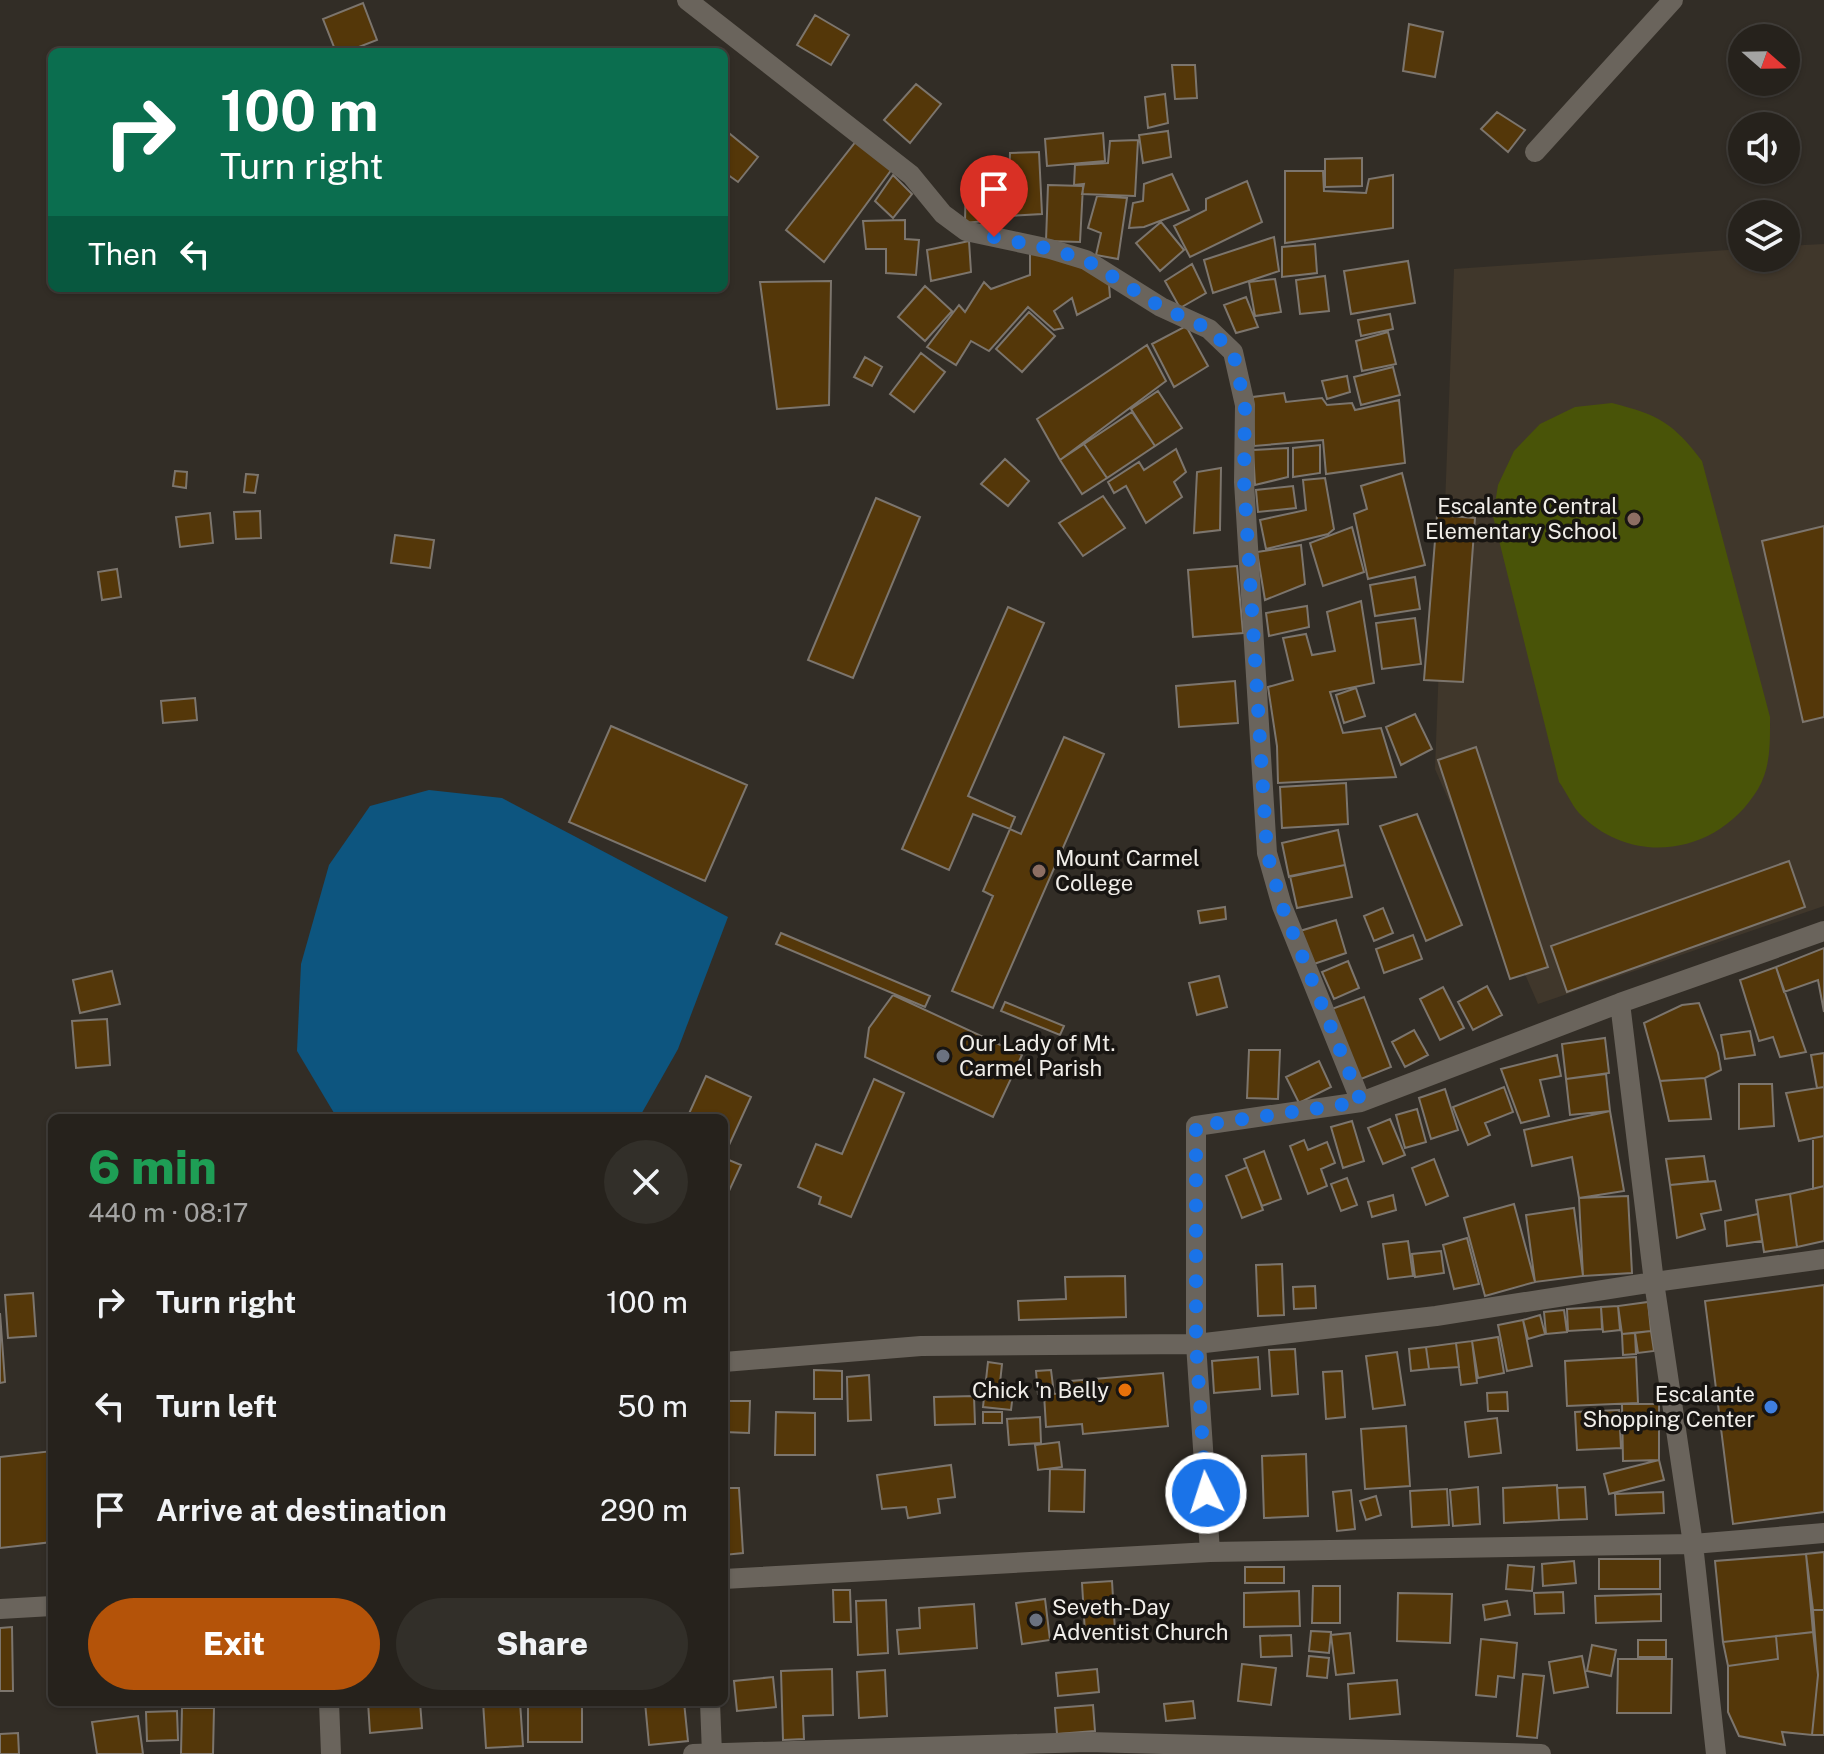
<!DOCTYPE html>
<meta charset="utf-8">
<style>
body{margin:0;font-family:"Public Sans",sans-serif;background:#322f29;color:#f1f3f6;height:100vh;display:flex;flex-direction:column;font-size:30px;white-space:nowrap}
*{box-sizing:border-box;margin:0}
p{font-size:26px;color:#a4a4a3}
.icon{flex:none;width:44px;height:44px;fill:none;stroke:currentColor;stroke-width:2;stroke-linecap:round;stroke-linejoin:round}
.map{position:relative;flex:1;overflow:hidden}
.panel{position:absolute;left:48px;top:1114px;width:680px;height:592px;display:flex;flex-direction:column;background:#26221c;border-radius:12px;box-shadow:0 2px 6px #0004,0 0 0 2px #423f3b}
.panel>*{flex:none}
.top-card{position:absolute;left:48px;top:48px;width:680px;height:244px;border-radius:12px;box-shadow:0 2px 6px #0004,0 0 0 2px #423f3b;background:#0b6e4f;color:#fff;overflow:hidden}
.needle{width:52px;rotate:110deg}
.controls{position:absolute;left:1728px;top:24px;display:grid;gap:16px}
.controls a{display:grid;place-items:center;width:72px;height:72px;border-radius:50%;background:#26221c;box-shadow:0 2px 6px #0004,0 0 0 2px #423f3b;font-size:40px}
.pin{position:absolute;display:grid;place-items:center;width:68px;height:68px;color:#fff;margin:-82px -34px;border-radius:50% 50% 50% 0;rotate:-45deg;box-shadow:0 0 8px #0007}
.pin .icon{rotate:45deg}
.me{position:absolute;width:88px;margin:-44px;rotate:356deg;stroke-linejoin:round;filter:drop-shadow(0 0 6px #0008)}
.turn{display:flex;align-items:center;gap:28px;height:168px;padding:0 40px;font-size:36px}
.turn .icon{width:104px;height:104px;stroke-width:2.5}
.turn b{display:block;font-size:56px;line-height:68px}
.then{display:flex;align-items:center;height:76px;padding:0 40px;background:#0003;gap:16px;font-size:30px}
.round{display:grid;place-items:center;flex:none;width:84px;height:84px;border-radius:42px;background:#322f29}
.headline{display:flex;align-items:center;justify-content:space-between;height:136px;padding:0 40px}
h1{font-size:48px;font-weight:800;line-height:60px;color:#1e9e55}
.cta{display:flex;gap:16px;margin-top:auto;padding:16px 40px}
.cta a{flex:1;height:92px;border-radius:48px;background:#b45309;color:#fff;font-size:32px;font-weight:800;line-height:92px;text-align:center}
.cta a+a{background:#322f29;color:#f1f3f6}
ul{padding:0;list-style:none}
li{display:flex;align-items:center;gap:24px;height:104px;padding:0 40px}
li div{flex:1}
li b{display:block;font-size:30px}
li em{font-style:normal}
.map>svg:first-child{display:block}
.built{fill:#40372b}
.green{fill:#495408}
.water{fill:#0d557f}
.building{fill:#543709;stroke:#7c756d;stroke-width:2}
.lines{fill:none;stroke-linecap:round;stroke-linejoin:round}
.minor{stroke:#6a645c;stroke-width:20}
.route{stroke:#1a73e8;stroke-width:14;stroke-dasharray:0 25.2}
.education-dot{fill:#8d6e63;stroke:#181512;stroke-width:3}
.worship-dot{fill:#6b7280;stroke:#181512;stroke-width:3}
.food-dot{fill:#e8710a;stroke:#181512;stroke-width:3}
.shop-dot{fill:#3f7fe0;stroke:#181512;stroke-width:3}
.labels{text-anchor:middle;stroke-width:7;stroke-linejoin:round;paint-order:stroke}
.poi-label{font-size:22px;fill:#f1eee9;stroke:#181512;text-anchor:end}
</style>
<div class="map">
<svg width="1824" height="1754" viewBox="0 0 1824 1754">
<rect width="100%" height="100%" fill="#322d26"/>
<path class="built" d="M1824 244V906L1538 1004 1435 769 1454 269 1742 249V258H1786V246Z"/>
<path class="green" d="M1612 403C1659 415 1673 423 1702 461L1770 717C1770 742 1771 767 1758 789 1719 854 1633 869 1579 813 1571 804 1566 791 1559 782L1493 516 1498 485 1514 451 1540 424 1575 407Z"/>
<path class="water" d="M429 790 502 798 728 917 678 1049 639 1118H337L297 1051 301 964 329 865 370 806Z"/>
<path class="building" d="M363 3 377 40 346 52H336L323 19Z
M815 15 849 35 831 65 797 45Z
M1409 24 1443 32 1435 77 1403 71Z
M1172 65H1195L1197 98 1175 99Z
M916 84 941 104 910 143 884 120Z
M1165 94 1168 123 1148 128 1145 97Z
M1497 112 1525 130 1508 152 1481 129Z
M724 129 758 157 738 182 724 172Z
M1168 131 1171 157 1143 163 1139 135Z
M1103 133 1105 161 1047 166 1045 139Z
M857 140 892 169 824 262 786 230Z
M1138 140 1135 196 1082 194 1084 184 1074 185 1075 165 1108 163 1110 141Z
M1039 152 1042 214 1008 216 1010 153Z
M1362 158V186L1325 187V159Z
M1285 171H1323L1324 191 1366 193 1369 179 1393 175V228L1285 243Z
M966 172 1005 173V219L965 223Z
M1172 174 1189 210 1144 227 1129 228 1133 203 1143 201 1144 184Z
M893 175 912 194 893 218 875 201Z
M1247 181 1262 222 1190 257 1174 226 1206 210V199Z
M1048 185 1083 186 1080 242 1046 241Z
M1097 196 1127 198 1118 259 1096 255 1101 233 1088 228Z
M905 220V239L919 240 916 275 886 273V249H866L863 221Z
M1161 222 1184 250 1160 271 1136 243Z
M1274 237 1279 271 1213 293 1204 260Z
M969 241 971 272 931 281 927 250Z
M1315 244 1317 273 1282 277V247Z
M1030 252 1074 262 1109 284 1110 297 1077 315 1072 298 1054 311 1063 328 1054 330 1028 307 989 351 971 341 956 365 927 347 959 305 965 312 984 282 991 289 1030 275Z
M1408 261 1415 303 1351 314 1344 271Z
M1192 264 1206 293 1180 308 1165 281Z
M1325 276 1329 311 1300 314 1296 280Z
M1275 279 1281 312 1255 316 1249 282Z
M831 281 829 405 777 409 760 282Z
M925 286 952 311 925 341 898 317Z
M1246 297 1258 327 1236 333 1224 305Z
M1029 312 1055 336 1022 372 996 349Z
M1390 314 1393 329 1361 336 1358 320Z
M1186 326 1208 366 1174 387 1152 344Z
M1388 332 1396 364 1362 371 1356 341Z
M1147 345 1166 381 1060 460 1037 419Z
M921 353 945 372 914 412 890 394Z
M865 357 882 367 872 386 854 377Z
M1393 367 1400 395 1361 405 1354 377Z
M1347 376 1350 392 1327 399 1322 381Z
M1158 391 1182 428 1155 446 1131 409Z
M1284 393 1286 402 1322 398 1327 405 1352 403 1355 410 1399 400 1405 463 1326 474 1323 440 1254 446 1253 397Z
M1132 412 1155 446 1107 478 1084 444Z
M1084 444 1107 478 1082 494 1060 460Z
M1320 445V473L1293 477V448Z
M1288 448V477L1255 485 1253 450Z
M1176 449 1186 472 1174 482 1182 497 1146 523 1126 486 1114 493 1108 482 1139 462 1144 470Z
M1005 459 1029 481 1008 506 981 484Z
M1221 468 1220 530 1194 533 1197 472Z
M175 471 187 472 186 488 173 486Z
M1402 473 1425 565 1368 579 1354 514 1367 509 1361 486Z
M246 474 258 475 255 493 244 492Z
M1325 478 1334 529 1328 534 1266 549 1260 520 1306 510 1303 480Z
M1293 486 1296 508 1258 512 1256 490Z
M1103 496 1125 528 1083 556 1059 523Z
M876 498 920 517 853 678 808 660Z
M260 511 261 538 236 539 234 512Z
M210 513 213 543 180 547 176 517Z
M1437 515 1475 518 1463 682 1424 680Z
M1824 526V717L1803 722 1762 541Z
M1352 527 1364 572 1323 586 1310 543Z
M395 535 434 540 430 568 391 563Z
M1301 545 1305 584 1265 600 1257 552Z
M1237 566 1243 633 1193 637 1188 570Z
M117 569 121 597 102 600 98 572Z
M1415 577 1420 609 1375 616 1370 585Z
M1361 601 1374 683 1330 692 1343 733 1381 728 1396 777 1278 783 1277 746 1268 687 1293 680 1283 638 1306 634 1312 655 1335 651 1327 612Z
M1307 606 1309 627 1269 636 1266 613Z
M1008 607 1044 623 968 796 1015 817 1010 829 973 814 949 870 902 849Z
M1415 618 1421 664 1382 669 1376 623Z
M1235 681 1238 723 1179 727 1176 686Z
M1356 688 1365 716 1344 723 1336 695Z
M195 698 197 720 163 723 161 701Z
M1415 714 1432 749 1401 765 1386 727Z
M611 726 747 785 705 881 569 822Z
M1064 737 1104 754 993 1008 952 991 993 896 983 891 1010 829 1021 834Z
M1476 747 1548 967 1510 979 1438 760Z
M1346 783 1348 824 1282 828 1280 787Z
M1417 814 1462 925 1426 941 1380 826Z
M1338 830 1345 865 1289 877 1282 843Z
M1789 861 1805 907 1567 992 1551 946Z
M1345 865 1352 897 1297 908 1290 876Z
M1225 907 1226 919 1200 923 1198 911Z
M1383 908 1393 933 1374 941 1364 916Z
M1336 920 1346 953 1311 965 1300 931Z
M781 933 930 996 925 1007 776 944Z
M1413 935 1422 959 1384 973 1376 949Z
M1824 948V1012L1818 980 1784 992 1776 967Z
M1348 961 1359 988 1334 999 1322 972Z
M1776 967 1806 1052 1780 1057 1773 1037 1759 1041 1740 980Z
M112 971 120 1004 80 1013 73 980Z
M1219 976 1227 1007 1197 1015 1189 983Z
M1487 986 1502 1015 1473 1030 1458 1002Z
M1443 987 1464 1028 1440 1040 1420 999Z
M893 995 1022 1055 993 1117 865 1057 869 1028Z
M1364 997 1391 1067 1356 1081 1329 1010Z
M1005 1002 1064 1026 1060 1035 1001 1011Z
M1699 1003 1718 1053 1721 1070 1705 1078 1660 1081 1644 1023 1682 1005Z
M107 1019 110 1065 76 1068 72 1021Z
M1414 1030 1428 1055 1405 1067 1392 1042Z
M1750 1031 1755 1055 1725 1059 1721 1035Z
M1605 1038 1609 1073 1566 1079 1562 1044Z
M1249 1050H1280L1278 1099 1247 1098Z
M1824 1053V1087L1817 1088 1811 1055Z
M1557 1055 1561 1076 1540 1080 1549 1116 1521 1123 1501 1069Z
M1319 1061 1331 1087 1299 1103 1286 1077Z
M1606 1074 1610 1111 1570 1115 1566 1079Z
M706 1076 751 1097 724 1156V1118H687Z
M1705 1078 1711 1119 1669 1121 1660 1081Z
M874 1079 904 1093 851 1217 819 1204 821 1197 798 1187 816 1144 842 1154Z
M1739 1084H1772L1774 1126 1739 1129Z
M1504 1087 1513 1112 1485 1123 1490 1135 1468 1145 1453 1107Z
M1824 1087V1136L1799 1141 1786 1093Z
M1445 1089 1458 1130 1431 1139 1419 1098Z
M1417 1109 1426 1142 1405 1148 1396 1115Z
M1610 1111 1624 1191 1579 1198 1572 1157 1532 1166 1524 1130Z
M1390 1119 1405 1155 1383 1164 1368 1128Z
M1352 1121 1364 1161 1343 1168 1331 1127Z
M1824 1136V1186L1813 1189V1138Z
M1304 1140 1308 1150 1327 1142 1335 1163 1321 1169 1327 1186 1308 1194 1290 1146Z
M1264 1151 1281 1199 1262 1206 1244 1159Z
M1704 1156 1708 1181 1670 1185 1666 1159Z
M724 1158 741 1165 729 1191 724 1189Z
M1434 1159 1448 1196 1426 1205 1412 1168Z
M1247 1167 1263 1210 1242 1218 1226 1176Z
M1347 1178 1357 1205 1341 1211 1331 1184Z
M1715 1181 1721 1210 1701 1214 1705 1229 1677 1238 1670 1185Z
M1824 1186V1241L1797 1247 1790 1194Z
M1790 1194 1797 1247 1764 1252 1756 1200Z
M1393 1195 1396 1210 1372 1217 1368 1202Z
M1628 1196 1632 1273 1583 1276 1579 1198Z
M1514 1204 1535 1282 1485 1296 1464 1218Z
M1574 1208 1583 1276 1535 1282 1526 1215Z
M1758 1214 1762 1241 1727 1246 1725 1221Z
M1467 1238 1479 1284 1454 1289 1443 1245Z
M1408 1241 1413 1276 1388 1279 1383 1244Z
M1441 1251 1444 1273 1415 1277 1412 1254Z
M1282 1264 1284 1315 1258 1316 1256 1265Z
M1125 1276 1126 1317 1019 1320 1018 1301 1066 1299 1065 1277Z
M1824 1285V1512L1733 1524 1705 1301Z
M1315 1286 1316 1308 1294 1309 1293 1287Z
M33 1293 36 1336 8 1338 5 1295Z
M1648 1302 1651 1331 1622 1334 1618 1306Z
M1618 1306 1620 1330 1603 1332 1601 1307Z
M1601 1307 1602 1329 1568 1331 1567 1309Z
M1564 1310 1567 1332 1546 1334 1544 1312Z
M0 1313 5 1382 0 1383Z
M1540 1315 1545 1334 1528 1339 1523 1320Z
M1523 1320 1532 1366 1507 1371 1498 1325Z
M1651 1331 1654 1351 1638 1353 1635 1333Z
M1635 1333 1636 1354 1623 1355 1622 1334Z
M1498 1337 1504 1373 1478 1378 1472 1341Z
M1472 1341 1477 1383 1461 1385 1456 1343Z
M1456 1343 1459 1367 1429 1369 1426 1347Z
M1426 1347 1429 1369 1411 1371 1409 1349Z
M1295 1349 1298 1394 1272 1396 1269 1350Z
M1397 1352 1405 1405 1373 1409 1366 1356Z
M1258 1357 1260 1389 1214 1393 1212 1361Z
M1636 1357 1638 1403 1567 1406 1565 1361Z
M988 1362 1002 1364 1000 1383 1014 1385 1011 1410 983 1407Z
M814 1370 842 1371V1399H814Z
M1051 1370 1054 1394 1072 1392 1071 1381 1163 1373 1168 1426 1083 1434 1082 1424 1046 1427 1044 1394H1038L1036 1371Z
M1342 1371 1345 1417 1326 1419 1323 1372Z
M869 1375 871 1420 848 1421 847 1377Z
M1507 1392 1508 1411H1488L1487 1393Z
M974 1396 975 1424 935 1425 934 1397Z
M724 1401H750L749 1433 724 1432Z
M1622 1404H1659V1460L1623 1461Z
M1619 1410 1621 1448 1577 1450 1575 1412Z
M776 1412 815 1413V1455H775Z
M983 1412H1002V1423H983Z
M1040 1417 1041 1443 1009 1445 1007 1419Z
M1497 1418 1501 1453 1469 1457 1465 1422Z
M1406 1426 1410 1486 1365 1489 1361 1429Z
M1059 1442 1062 1467 1038 1470 1035 1445Z
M52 1451V1542L0 1548V1457Z
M1306 1454 1308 1516 1264 1518 1262 1456Z
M1659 1460 1664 1480 1609 1494 1604 1474Z
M951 1465 955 1497 938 1499 940 1513 908 1518 906 1507 882 1509 877 1475Z
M1050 1469 1085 1470 1084 1512 1049 1511Z
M1557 1485 1559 1520 1504 1523 1503 1488Z
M1478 1487 1480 1524 1453 1526 1450 1490Z
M1585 1487 1587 1519 1559 1520 1557 1488Z
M724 1488H739L743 1553 724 1555Z
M1447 1489 1449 1525 1412 1527 1410 1491Z
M1351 1490 1355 1529 1337 1531 1333 1492Z
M1663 1492 1664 1513 1616 1515 1615 1494Z
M1376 1496 1381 1515 1366 1520 1360 1501Z
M1824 1552V1610H1813L1806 1554Z
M1806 1554 1813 1632 1723 1642 1715 1561Z
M1599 1559H1660V1589H1599Z
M1574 1561 1576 1583 1543 1586 1542 1564Z
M1508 1565 1534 1567 1532 1591 1506 1589Z
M1245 1567H1284V1583H1245Z
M1112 1581 1115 1631 1085 1633 1082 1583Z
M1313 1586H1340V1623H1312Z
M833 1590H850L851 1622H834Z
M1299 1591 1300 1626 1244 1627V1593Z
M1563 1592 1564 1613 1535 1614 1534 1593Z
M1398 1593 1452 1594 1450 1643 1397 1641Z
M1661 1594V1621L1596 1623 1595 1596Z
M1045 1599 1050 1640 1022 1644 1016 1603Z
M886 1600 888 1653 858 1655 856 1601Z
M1507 1601 1510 1615 1485 1620 1483 1605Z
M974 1604 977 1648 899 1654 897 1630 920 1628 919 1608Z
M1813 1610H1824V1735H1812L1818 1675Z
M12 1627 13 1691H0V1628Z
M1311 1631 1331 1632 1329 1653 1309 1651Z
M1813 1632 1818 1675 1812 1735 1782 1732 1785 1745 1739 1736 1728 1712V1666L1778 1659 1776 1636Z
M1350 1633 1354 1673 1336 1675 1331 1635Z
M1291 1635 1292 1656 1261 1657 1260 1636Z
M1776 1636 1778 1659 1728 1666 1723 1642Z
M1481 1639 1517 1643 1514 1678 1498 1676 1496 1697 1476 1695Z
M1638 1640H1666V1657H1638Z
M1592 1645 1616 1650 1611 1676 1587 1671Z
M1309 1656 1329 1658 1327 1678 1307 1676Z
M1582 1656 1588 1687 1554 1693 1549 1662Z
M1618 1659H1672L1671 1713H1617Z
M1242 1664 1276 1668 1271 1705 1238 1701Z
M832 1669 833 1715 803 1716 804 1739 783 1740 781 1671Z
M1097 1669 1099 1692 1058 1696 1056 1673Z
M885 1670 887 1716 859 1718 857 1672Z
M1523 1674 1544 1676 1537 1738 1517 1736Z
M773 1677 776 1707 737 1711 734 1681Z
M1397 1680 1400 1714 1350 1719 1348 1684Z
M1193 1701 1195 1718 1166 1721 1164 1704Z
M368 1702H420L422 1728 370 1733Z
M483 1702H520L523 1746 486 1748Z
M528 1702H582V1742H528Z
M645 1702H684L688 1741 649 1745Z
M1093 1705 1095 1731 1057 1734 1055 1708Z
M182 1708H214L213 1754H181Z
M177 1711 178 1740 147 1741 146 1712Z
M138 1716 143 1754H97L92 1722Z
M18 1733 19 1754H0V1734Z"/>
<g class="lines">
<path class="minor" d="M687 0 911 175 943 214 966 231 1050 249 1086 260 1161 307 1209 329 1233 352 1245 405 1244 482 1267 853 1282 906 1361 1102
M1535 152 1673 0
M1620 1003 1654 1282 1693 1544 1716 1754
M724 1362 921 1346 1196 1344 1436 1316 1654 1282 1824 1259
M1210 1552 1196 1344V1126L1361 1102 1620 1003 1824 931
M724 1579 1210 1552 1693 1544 1824 1533
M0 1609 52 1606
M329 1702 331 1754
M710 1702 712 1754
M693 1754 1088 1742 1541 1754"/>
</g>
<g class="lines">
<path class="route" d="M994 237 1050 249 1086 260 1161 307 1209 329 1233 352 1245 405 1244 482 1267 853 1282 906 1361 1102 1196 1126V1344L1206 1493"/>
</g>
<g class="education-dot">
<circle cx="1634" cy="519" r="8"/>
<circle cx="1039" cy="871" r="8"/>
</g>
<g class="worship-dot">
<circle cx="943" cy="1056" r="8"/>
<circle cx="1036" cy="1620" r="8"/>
</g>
<circle class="food-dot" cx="1125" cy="1390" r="8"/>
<circle class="shop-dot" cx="1771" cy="1407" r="8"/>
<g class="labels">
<g class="poi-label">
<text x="1618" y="514">Escalante Central<tspan x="1618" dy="25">Elementary School</tspan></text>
<text x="1055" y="866" text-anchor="start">Mount Carmel<tspan x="1055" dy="25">College</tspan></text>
<text x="959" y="1051" text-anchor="start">Our Lady of Mt.<tspan x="959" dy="25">Carmel Parish</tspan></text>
<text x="1109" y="1398">Chick 'n Belly</text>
<text x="1755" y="1402">Escalante<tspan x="1755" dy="25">Shopping Center</tspan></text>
<text x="1052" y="1615" text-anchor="start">Seveth-Day<tspan x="1052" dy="25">Adventist Church</tspan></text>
</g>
</g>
</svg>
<div class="controls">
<a><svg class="needle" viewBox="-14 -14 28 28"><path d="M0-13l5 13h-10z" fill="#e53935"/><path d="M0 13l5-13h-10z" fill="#a4a4a3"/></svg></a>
<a><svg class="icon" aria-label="sound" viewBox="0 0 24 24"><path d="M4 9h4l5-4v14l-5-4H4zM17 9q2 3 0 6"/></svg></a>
<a><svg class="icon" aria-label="layers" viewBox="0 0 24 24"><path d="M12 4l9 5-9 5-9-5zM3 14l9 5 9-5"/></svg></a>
</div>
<div class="pin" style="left:994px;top:237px;background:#d93025"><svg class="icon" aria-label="arrive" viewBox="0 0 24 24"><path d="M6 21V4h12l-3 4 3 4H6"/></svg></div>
<svg class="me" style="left:1206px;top:1493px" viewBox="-20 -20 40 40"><circle r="17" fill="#1a73e8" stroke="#fff" stroke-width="3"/><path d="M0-11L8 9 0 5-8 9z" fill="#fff"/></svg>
<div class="top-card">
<div class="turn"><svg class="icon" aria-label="right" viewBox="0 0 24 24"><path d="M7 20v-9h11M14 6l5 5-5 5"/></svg><div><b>100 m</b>Turn right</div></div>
<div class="then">Then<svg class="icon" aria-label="left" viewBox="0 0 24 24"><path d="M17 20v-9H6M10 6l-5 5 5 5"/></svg></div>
</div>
<section class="panel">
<div class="headline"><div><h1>6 min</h1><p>440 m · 08:17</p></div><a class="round"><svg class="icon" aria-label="close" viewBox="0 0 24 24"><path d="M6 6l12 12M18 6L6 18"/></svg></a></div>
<ul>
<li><svg class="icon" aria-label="right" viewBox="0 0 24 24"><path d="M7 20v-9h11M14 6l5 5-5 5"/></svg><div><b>Turn right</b></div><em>100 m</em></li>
<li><svg class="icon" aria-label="left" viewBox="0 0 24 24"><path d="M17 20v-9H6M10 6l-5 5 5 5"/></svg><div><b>Turn left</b></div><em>50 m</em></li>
<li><svg class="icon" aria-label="arrive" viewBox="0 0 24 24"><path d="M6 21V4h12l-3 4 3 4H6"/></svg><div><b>Arrive at destination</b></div><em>290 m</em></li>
</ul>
<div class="cta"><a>Exit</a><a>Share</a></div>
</section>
</div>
